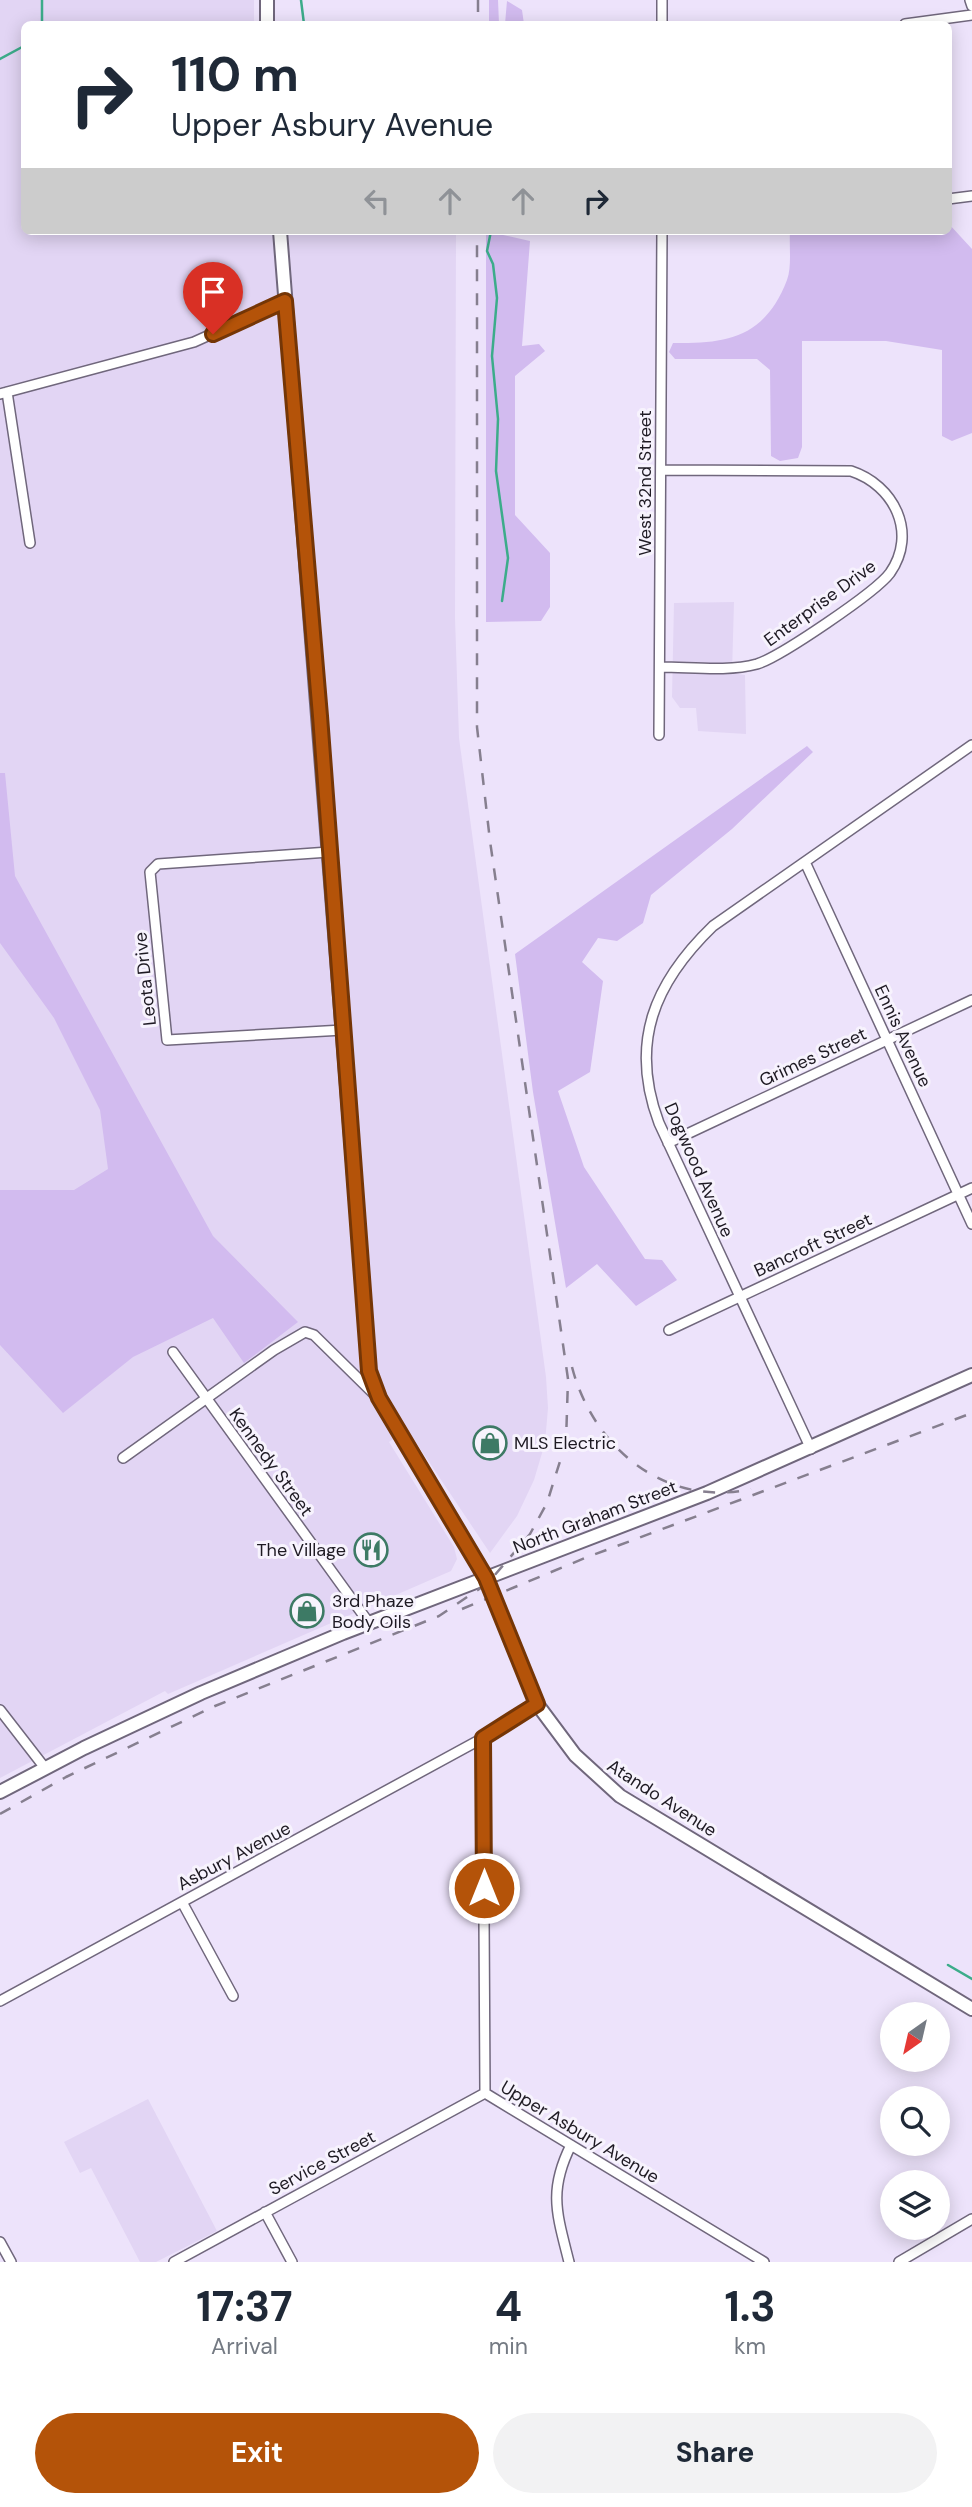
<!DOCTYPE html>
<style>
body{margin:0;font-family:"DM Sans",sans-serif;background:#f2f2f3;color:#1f2937;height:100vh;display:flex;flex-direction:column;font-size:26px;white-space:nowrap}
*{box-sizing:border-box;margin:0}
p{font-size:23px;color:#747a83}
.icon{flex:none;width:38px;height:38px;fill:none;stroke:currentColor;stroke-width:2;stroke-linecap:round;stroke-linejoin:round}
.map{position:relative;height:2262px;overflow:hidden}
.details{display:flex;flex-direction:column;background:#fff;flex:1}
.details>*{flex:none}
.top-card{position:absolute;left:21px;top:21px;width:931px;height:214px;border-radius:10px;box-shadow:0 4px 18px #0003;background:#fff;color:#1f2937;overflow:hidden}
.needle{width:46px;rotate:214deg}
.tools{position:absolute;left:880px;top:2002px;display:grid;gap:14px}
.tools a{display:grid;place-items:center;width:70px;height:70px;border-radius:50%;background:#fff;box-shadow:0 4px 18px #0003;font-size:35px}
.pin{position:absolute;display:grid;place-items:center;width:60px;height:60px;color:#fff;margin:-72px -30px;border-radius:50% 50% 50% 0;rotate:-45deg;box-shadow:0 0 7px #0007}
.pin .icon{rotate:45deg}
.me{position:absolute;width:77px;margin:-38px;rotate:0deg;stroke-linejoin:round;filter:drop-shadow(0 0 5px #0008)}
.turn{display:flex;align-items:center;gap:24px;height:147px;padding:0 35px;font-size:32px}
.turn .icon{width:91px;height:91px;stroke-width:2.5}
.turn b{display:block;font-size:49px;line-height:60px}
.lanes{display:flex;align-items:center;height:66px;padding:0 35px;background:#0003;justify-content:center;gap:35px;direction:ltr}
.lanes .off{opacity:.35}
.eta{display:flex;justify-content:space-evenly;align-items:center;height:119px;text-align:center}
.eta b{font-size:42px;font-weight:700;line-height:49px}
.primary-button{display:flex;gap:14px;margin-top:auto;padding:14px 35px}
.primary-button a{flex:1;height:80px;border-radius:42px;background:#b45309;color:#fff;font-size:28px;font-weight:700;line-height:80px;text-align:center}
.primary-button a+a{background:#f2f2f3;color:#1f2937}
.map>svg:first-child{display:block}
.built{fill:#e2d5f4}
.green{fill:#d2bbef}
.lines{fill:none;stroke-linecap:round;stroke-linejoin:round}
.stream{stroke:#3cac8a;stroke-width:2.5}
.minor-casing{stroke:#70677c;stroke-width:12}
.major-casing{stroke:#70677c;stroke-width:16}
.minor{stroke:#fff;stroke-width:9}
.major{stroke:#fff;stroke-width:12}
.rail{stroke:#867f8f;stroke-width:2.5;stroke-dasharray:12 12;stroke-linecap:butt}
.route-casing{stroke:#753606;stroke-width:18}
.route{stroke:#b45309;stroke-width:12}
.labels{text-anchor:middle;stroke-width:6;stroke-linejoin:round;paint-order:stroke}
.street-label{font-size:18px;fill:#1e1a23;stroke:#f7f3fd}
.poi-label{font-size:18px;fill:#1e1a23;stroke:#f7f3fd;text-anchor:start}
</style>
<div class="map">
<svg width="972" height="2262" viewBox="0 0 972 2262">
<rect width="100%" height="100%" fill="#ede3fb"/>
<path class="built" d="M0 0H254V24H24V231H456L455 618 459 738 546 1377 548 1408 545 1443 534 1480 517 1516 490 1553 407 1429 389 1442 454 1547 457 1559 451 1571 168 1694 165 1691 0 1778Z
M734 602 732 673 745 675 746 734 698 731 696 708H680L672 697 674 603Z
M148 2099 217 2231 156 2262H140L91 2168 80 2173 64 2142Z"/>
<path class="green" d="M489 0H498L499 24H489Z
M507 1 522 10 524 24H505Z
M949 224 972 249V433L952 441 942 436V350L886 341H802V447L798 458 780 461 771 456 770 370 757 359H675L669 352 673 343C728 344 765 337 787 280 792 267 789 246 790 231H948Z
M486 231H502L503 235 530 241 522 346 539 344 545 351 515 376V515L550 553V607L541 621 486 622Z
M807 746 813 752 732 829 651 895 643 923 617 941 598 938 582 962 603 981 590 1072 558 1091 584 1167 645 1259 662 1260 677 1280 636 1306 597 1264 566 1288 533 1092 515 954Z
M0 773H5L15 876 213 1236 298 1322 244 1363 213 1318 133 1357 63 1413 0 1345V1190H74L108 1169 100 1110 54 1018 0 943Z"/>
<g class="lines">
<path class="stream" d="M42 0V24
M301 0 304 24
M0 59 24 46
M491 231 487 251 493 264 497 298 492 356 498 419 496 471 508 558 502 601
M948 1965 972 1979"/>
<defs>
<path id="minor" d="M970 0 972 6
M662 24V0
M905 24 972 15
M948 199 972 196
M7 392 30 543
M0 394 194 342 285 301
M661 470 851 471C894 485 918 533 890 573 876 592 780 657 757 664 728 672 691 667 661 667
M659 735 662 231
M329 852 158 864 150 872 167 1040 343 1030
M805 862 972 1224
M668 1143 972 1000
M669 1330 972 1188
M173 1352 369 1623
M811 1449 659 1123C629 1043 654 983 713 926L972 745
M123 1458 274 1350 305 1332 314 1335 377 1397
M537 1704 483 1738 485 2093 764 2262
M0 1710 45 1768
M182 1902 233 1996
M0 2001 483 1738
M265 2212 292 2262
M0 2242 11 2262
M174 2262 485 2093
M569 2262C557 2214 548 2191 571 2145
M899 2262 972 2219"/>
<path id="major" d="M267 24V0
M280 231 366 1329 369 1371 379 1398 486 1578 537 1704 575 1755 620 1796 972 2009
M0 1792 84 1748 201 1693 343 1633 707 1493 972 1375"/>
</defs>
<use href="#minor" class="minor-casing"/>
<use href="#major" class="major-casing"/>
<use href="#minor" class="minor"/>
<use href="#major" class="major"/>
<path class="rail" d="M478 0V24
M572 1367C593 1448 666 1508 751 1489
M462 1609 585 1558 972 1413
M0 1814 66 1777 215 1706 439 1616 488 1583 530 1534 547 1503 566 1442 568 1379 490 841 477 727V231"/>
</g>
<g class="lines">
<defs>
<path id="route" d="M213 334 285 301 320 716 369 1371 379 1398 486 1578 537 1704 483 1738 484 1888"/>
</defs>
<use href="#route" class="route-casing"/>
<use href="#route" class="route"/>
</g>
<defs>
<symbol id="shop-ring" viewBox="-11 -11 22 22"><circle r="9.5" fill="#f7f3fd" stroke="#3d7a65" stroke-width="1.5"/><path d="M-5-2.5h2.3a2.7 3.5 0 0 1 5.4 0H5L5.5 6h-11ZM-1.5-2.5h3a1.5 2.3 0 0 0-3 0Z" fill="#3d7a65"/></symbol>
<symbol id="restaurant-ring" viewBox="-11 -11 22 22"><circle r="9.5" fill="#f7f3fd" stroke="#3d7a65" stroke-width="1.5"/><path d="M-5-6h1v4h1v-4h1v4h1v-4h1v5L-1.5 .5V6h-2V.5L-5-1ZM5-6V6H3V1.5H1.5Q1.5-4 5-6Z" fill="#3d7a65"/></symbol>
</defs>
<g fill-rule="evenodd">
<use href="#shop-ring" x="471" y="1424" width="38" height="38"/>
<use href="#restaurant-ring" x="352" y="1531" width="38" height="38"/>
<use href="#shop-ring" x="288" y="1592" width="38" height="38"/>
</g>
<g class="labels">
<g class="street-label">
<text transform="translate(645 483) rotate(-90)" y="6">West 32nd Street</text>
<text transform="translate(820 603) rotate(-36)" y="6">Enterprise Drive</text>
<text transform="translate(145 979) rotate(-96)" y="6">Leota Drive</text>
<text transform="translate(903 1036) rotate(65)" y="6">Ennis Avenue</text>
<text transform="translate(813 1057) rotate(-25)" y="6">Grimes Street</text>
<text transform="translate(699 1170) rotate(66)" y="6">Dogwood Avenue</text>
<text transform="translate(813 1245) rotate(-25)" y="6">Bancroft Street</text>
<text transform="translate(271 1462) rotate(54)" y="6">Kennedy Street</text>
<text transform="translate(595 1517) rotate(-21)" y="6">North Graham Street</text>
<text transform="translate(662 1798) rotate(33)" y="6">Atando Avenue</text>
<text transform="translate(234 1856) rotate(-28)" y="6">Asbury Avenue</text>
<text transform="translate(580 2132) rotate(31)" y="6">Upper Asbury Avenue</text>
<text transform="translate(322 2163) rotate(-28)" y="6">Service Street</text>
</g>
<g class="poi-label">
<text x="514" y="1449">MLS Electric</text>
<text x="346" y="1556" text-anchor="end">The Village</text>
<text x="332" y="1607">3rd Phaze<tspan x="332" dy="21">Body Oils</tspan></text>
</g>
</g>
</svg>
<div class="tools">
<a><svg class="needle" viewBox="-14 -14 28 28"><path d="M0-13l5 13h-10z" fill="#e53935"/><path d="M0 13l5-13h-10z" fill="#747a83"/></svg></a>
<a><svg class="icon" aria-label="search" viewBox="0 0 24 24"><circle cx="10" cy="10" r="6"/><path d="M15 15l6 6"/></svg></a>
<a><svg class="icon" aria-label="layers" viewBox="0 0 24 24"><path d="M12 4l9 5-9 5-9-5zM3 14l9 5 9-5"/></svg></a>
</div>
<div class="pin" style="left:213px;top:334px;background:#d93025"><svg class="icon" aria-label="arrive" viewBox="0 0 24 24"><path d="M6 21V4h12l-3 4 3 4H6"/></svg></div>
<svg class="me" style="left:484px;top:1888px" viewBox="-20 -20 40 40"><circle r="17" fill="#b45309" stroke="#fff" stroke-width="3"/><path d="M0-11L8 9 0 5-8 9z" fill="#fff"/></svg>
<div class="top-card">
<div class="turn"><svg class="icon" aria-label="right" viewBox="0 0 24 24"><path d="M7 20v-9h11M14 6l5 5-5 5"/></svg><div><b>110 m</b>Upper Asbury Avenue</div></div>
<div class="lanes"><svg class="icon off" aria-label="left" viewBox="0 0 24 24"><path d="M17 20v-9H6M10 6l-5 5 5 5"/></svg><svg class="icon off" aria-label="ahead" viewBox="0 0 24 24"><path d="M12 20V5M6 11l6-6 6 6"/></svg><svg class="icon off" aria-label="ahead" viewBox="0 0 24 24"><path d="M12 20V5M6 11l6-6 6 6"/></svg><svg class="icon" aria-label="right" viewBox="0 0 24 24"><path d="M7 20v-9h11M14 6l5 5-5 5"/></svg></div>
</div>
</div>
<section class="details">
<div class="eta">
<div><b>17:37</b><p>Arrival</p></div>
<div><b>4</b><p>min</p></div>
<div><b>1.3</b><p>km</p></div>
</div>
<div class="primary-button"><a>Exit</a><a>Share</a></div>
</section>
